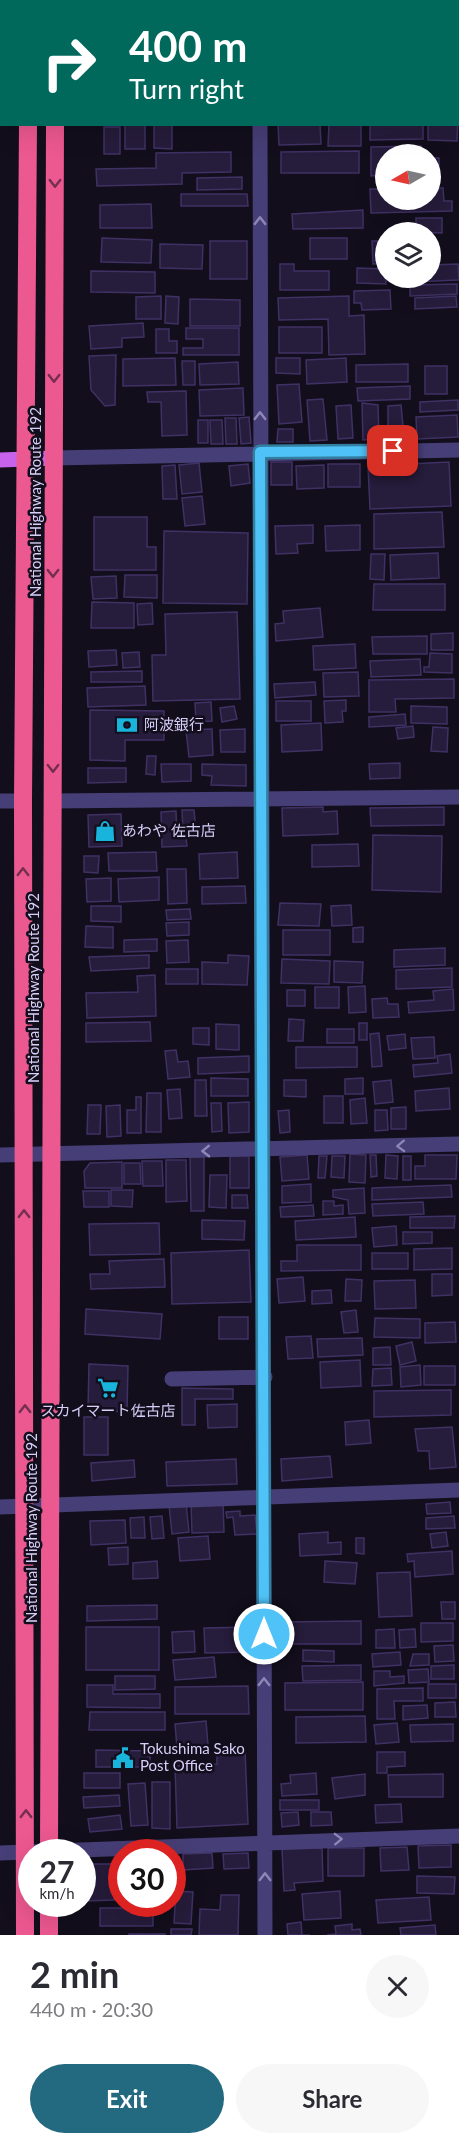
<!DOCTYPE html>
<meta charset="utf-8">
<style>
body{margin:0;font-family:Lato,"Noto Sans JP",sans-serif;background:#f7f7f7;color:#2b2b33;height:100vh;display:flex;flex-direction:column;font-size:22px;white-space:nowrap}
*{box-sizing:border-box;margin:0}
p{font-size:20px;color:#7c7c81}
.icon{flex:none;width:33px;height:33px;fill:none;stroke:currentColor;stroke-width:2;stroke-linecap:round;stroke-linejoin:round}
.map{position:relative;height:1935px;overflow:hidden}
.panel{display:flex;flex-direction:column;background:#fff;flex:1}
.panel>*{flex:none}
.banner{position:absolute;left:0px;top:0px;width:459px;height:126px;box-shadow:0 6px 24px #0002;background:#00695c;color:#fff;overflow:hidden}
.needle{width:39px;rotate:261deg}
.fabs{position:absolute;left:375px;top:144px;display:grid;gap:12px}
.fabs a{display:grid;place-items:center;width:66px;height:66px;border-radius:50%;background:#fff;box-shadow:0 6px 24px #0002;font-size:30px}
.speed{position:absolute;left:18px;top:1839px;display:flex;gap:12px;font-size:30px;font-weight:700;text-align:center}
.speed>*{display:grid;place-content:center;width:78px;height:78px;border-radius:50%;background:#fff;box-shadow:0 6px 24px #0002;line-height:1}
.speed small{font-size:15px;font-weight:400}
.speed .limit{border:9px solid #d22;background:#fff;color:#111}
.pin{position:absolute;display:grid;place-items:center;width:51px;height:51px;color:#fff;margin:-26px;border-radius:12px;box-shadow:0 3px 9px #0006}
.me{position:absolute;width:66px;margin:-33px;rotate:0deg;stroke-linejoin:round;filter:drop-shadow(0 0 4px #0008)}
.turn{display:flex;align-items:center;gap:21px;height:126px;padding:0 30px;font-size:27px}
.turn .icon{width:78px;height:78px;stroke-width:2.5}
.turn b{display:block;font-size:42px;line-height:51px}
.round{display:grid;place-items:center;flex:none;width:63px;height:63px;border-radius:32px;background:#f7f7f7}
.head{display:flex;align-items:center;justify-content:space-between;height:102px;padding:0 30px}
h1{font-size:36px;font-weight:700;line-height:45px}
.button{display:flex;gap:12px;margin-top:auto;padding:12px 30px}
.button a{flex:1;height:69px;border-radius:36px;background:#23697f;color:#fff;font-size:24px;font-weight:700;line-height:69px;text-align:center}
.button a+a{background:#f7f7f7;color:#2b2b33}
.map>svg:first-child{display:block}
.building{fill:#261c3b;stroke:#403164;stroke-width:1.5}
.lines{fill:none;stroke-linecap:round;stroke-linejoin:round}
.minor{stroke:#463e76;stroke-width:15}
.major{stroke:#c762ed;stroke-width:15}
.highway{stroke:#ec5890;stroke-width:18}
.oneway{stroke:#742f50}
.oneway2{stroke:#8f86b8}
.route-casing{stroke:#337fa1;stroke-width:15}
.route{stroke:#4fc3f7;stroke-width:10}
.labels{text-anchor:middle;stroke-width:5;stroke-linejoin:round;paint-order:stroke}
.street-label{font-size:15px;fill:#d8cff9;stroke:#120e1c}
.poi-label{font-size:15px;fill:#d8cff9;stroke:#120e1c;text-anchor:start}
</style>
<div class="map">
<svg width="459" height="1935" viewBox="0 0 459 1935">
<rect width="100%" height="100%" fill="#120e1c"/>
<path class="building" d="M92 0H119V2H92Z
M125 0H155L156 2H125Z
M165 0H242V2H165Z
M307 0H336L307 2Z
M458 115 457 141 428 140V124H458Z
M125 124 145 125V149H125Z
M154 124H172V149L154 148Z
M278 124H320L321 144 279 145Z
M329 124H361V146H328Z
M370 124H423V139L370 140Z
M104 127H120V154H104Z
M421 146V154H386V175L371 176V147Z
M359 151V173H281V152Z
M231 152V172L182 173V184L97 186 96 169 156 168V153Z
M430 158H439V174H430Z
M242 177V189L197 190V178Z
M430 188H443L444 201H452V211L371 213 370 189H386V200H430Z
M181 194H247L248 206H181Z
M151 204 152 228H100V205Z
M363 210V228L293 229 292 214Z
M416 218H442V233L416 232Z
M102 238 152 240 151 263 101 262Z
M310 238H347V259H310Z
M210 241H247V279H210Z
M372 241H386V264H373Z
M160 244 203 245 202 269 160 268Z
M280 264H294V271H329V290H280Z
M458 264 459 280 411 282V278H430V265Z
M357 268 386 269V284L357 283Z
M91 271 155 272V293L91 292Z
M457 284V294L410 296V285Z
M390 290 391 309 362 310 361 303H354V291Z
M161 296V319H136V297Z
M166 296 179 297 178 324 165 323Z
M349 296V316L364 315 365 354 329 355 328 319 279 320 278 298Z
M456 296 457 307 415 309V298Z
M190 299 240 300V326H190Z
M143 323 144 337 122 338V347L91 349 89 326Z
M279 327H322V353H279Z
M186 328H239V355H183V348H203V339H186Z
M156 329H169V341H177V353H156Z
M116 355 115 405 105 406 91 390 89 356Z
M175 358 176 385 123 386V359Z
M276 358H300V374L276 373Z
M346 358 347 382 307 384 306 360Z
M182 361H195V385H183Z
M238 362 239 384 200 385 199 364Z
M408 364V382H356V365Z
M425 366H447V394H425Z
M299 384 302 422 279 424 277 385Z
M410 386V399L358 401 357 388Z
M243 388 244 415 200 416 199 390Z
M186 391 187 435 162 436 161 402H148L147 392Z
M323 399 327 440 310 441 307 400Z
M458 400V410L420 412V402Z
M362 403 378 405 379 439 363 440Z
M351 405 353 438 338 439 336 406Z
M401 405 403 426 388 427V406Z
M457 415 458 437 417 439 416 417Z
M249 417 251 443 241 444 239 418Z
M225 418H236L237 444H226Z
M198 420H208V443H198Z
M210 420H222L223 444H211Z
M278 429H293V442H277Z
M271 462H292V485H271Z
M449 462 451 506 370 509 368 466Z
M199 463 202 492 182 494 179 465Z
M248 464 250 483 231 486 229 466Z
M328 464H360V487H328Z
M175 465 177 499H163L162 466Z
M324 465V488L297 489 296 466Z
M202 496 205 524 185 526 182 498Z
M442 512 444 547 374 549V514Z
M94 517H147V547H156V570H94Z
M313 525V543L297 544 298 553 276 554 275 526Z
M360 525V550L326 551 325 526Z
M164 531 248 533 247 604 163 603Z
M438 553 439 578 391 580 390 555Z
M371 554H385L384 580 370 579Z
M125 575H157V598L124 597Z
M116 576 117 598 93 599 91 577Z
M374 584H445V610H373Z
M92 602 134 603V628H91Z
M152 603 153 624 138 625 137 604Z
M320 608 323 637 276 641 275 624 284 623 283 611Z
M237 612 240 699 153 701 152 655H166L165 614Z
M453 633V650H431V634Z
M427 636V654H373L372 637Z
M355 644 356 668 314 670 313 646Z
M116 650 117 665 89 667 88 651Z
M139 652 140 667 123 668 122 653Z
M430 653 452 654V673L424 672V667H429Z
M420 659 421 675 371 677 370 661Z
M142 671V682H91V672Z
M358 672 359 696 324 697 323 673Z
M454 679V698L395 699 396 712H369V680Z
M315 682 316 695 275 698 274 684Z
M145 686 146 705 88 707 87 688Z
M346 700V711H342L343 722 325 723 324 701Z
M276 701H311V721H276Z
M211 702 212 721 196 722 195 703Z
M234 706 237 719 222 722 220 708Z
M411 706 447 707V724L411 723Z
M90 710 164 711V740H125V761L90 760Z
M405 714 406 725 369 727V717Z
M321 723 322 750 282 752 281 725Z
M413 726 414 737 398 739 396 728Z
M433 727 448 728 447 752 431 751Z
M212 729 213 755 189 757 186 730Z
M245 729V752H221L220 730Z
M147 756H156L155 775 146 774Z
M400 763V778L370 779 369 764Z
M161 764H191V781L162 782Z
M202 764 246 765V786L211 785 212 776 202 775Z
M88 768H126V782L88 783Z
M323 807V812L337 811 338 834 283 836 282 808Z
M444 807V825L371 826 370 808Z
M182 810H194L196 832H183Z
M176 811 177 838H186L187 846 162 847 161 812Z
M121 814 122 846 89 847 88 815Z
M373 835 442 836 441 892 372 890Z
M358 844 359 866 312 867V845Z
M156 852 157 871H109L108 853Z
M237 852 238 878 200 879 199 854Z
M84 856H99L98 873 84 872Z
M167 869H186L187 903 168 904Z
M159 877V900L119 902 118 879Z
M111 878V901L87 902 86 879Z
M245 886 246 903 202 904V887Z
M280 903 321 904 319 926 278 925Z
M351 905 352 925 332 926 331 906Z
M91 906H121V922L91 921Z
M190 909 191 919 167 920 166 910Z
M189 922V935L167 936 166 923Z
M86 926 113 927V948L85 947Z
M363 927V942H353V928Z
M283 930H330V955H283Z
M157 939V951L124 952V940Z
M188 940 189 962 167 963 166 941Z
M445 948V965L394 967V950Z
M149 955V968L91 971 89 957Z
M228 955 249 956 247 985 202 984V962L228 963Z
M282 959 330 961 329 984 281 983Z
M334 961 363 962 362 983 334 982Z
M452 968V987L396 989V970Z
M166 969H198V984H166Z
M155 975 156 1016 87 1018 86 993 138 992 137 976Z
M365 986 366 1012 349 1013 348 987Z
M315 987H339V1008H315Z
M453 989 454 1010 409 1013 408 1002 434 1000 433 991Z
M287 990H305V1006H287Z
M387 998 388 1004H398L399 1017 373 1018 372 999Z
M289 1019 304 1020 303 1041H288Z
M150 1022 151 1041 86 1042V1023Z
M359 1023H367V1040H359Z
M216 1024 239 1025V1050L216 1049Z
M193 1028H209V1045L193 1044Z
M327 1029H354V1043H327Z
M379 1033 382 1066 372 1067 370 1034Z
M405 1034 406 1048 389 1050 387 1036Z
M434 1037 435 1058 413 1059 411 1038Z
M296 1047H357V1067L296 1068Z
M176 1050 178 1062 188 1061 190 1077 168 1079 165 1051Z
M450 1054 452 1073 414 1077 413 1065 438 1063 437 1056Z
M249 1056V1072L198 1074V1058Z
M211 1078 248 1079V1096H211Z
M363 1078V1094H345V1079Z
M195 1080H206L207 1116H195Z
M284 1080H306V1097L284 1096Z
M391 1080 393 1102 375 1104 373 1082Z
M449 1088 450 1109 416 1111 415 1091Z
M180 1089 182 1118 169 1119 167 1090Z
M147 1093H161V1132H146Z
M324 1096H343V1123H324Z
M136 1097H141V1133H127V1110H136Z
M365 1098 367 1123 351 1124 350 1100Z
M249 1102V1132L229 1133 228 1103Z
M211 1103H221L222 1131 212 1132Z
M88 1105H101L100 1134H87Z
M120 1105 121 1136 107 1137 106 1106Z
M406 1107V1129H391V1108Z
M289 1110 290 1132 280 1133 278 1111Z
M375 1110H387L388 1130 375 1131Z
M350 1154 366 1155 365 1183 349 1182Z
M307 1155 309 1179 282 1181 280 1157Z
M370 1155H376L377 1176 371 1177Z
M386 1155 398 1156 397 1179 385 1178Z
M425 1155H457L456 1179H415V1166H425Z
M230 1156H249V1188H230Z
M319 1156H327L325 1178H318Z
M332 1156H345L344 1178 331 1177Z
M403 1156H411V1180H403Z
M190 1157H204V1211H191Z
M166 1160H186L187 1201 166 1202Z
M142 1161H162L163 1186H143Z
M122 1162V1188H85L84 1171 90 1163Z
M124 1163H140L141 1184H124Z
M210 1175H227L226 1208 209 1207Z
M311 1184V1202L282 1203V1186Z
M451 1185 452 1197 372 1200V1188Z
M364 1188 365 1213 349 1214 348 1200 333 1197V1190Z
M111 1190H133L132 1207 111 1206Z
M83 1191H109V1207H84Z
M232 1195H247L248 1208H232Z
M323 1201H334V1206L343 1205V1214L323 1215Z
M423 1202 424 1214 373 1216 372 1204Z
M313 1205 314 1216 281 1217 280 1207Z
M455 1216 454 1228H410V1217Z
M355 1217 356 1237 296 1240 295 1221Z
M202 1220 245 1221 244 1240 202 1239Z
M159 1223 160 1254 90 1255 89 1224Z
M396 1226 397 1245 374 1247 372 1228Z
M403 1232H432V1243L403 1244Z
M297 1245H361V1270L281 1271V1261H297Z
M452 1248V1269L414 1270V1249Z
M249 1250 251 1302 172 1304 171 1253Z
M372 1253H408V1269H372Z
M164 1259 165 1287 91 1289 90 1274H110L109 1261Z
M432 1274H452V1295L432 1296Z
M303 1277 305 1301 279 1303 277 1279Z
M346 1279 362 1280 361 1301H345Z
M415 1280 416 1308 375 1309 374 1281Z
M331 1290 332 1303 312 1304V1291Z
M86 1309 162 1314 160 1339 85 1334Z
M356 1310 358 1332 344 1333 341 1312Z
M219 1317H248V1339H219Z
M375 1318 420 1319V1338L374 1337Z
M455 1322 456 1342 425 1343V1323Z
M311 1336 313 1358 288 1359 286 1337Z
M362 1338 363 1355 318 1357 317 1339Z
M412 1342 416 1361 400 1365 396 1346Z
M390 1347 391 1365H373V1348Z
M360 1360 361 1386 321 1388 320 1362Z
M89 1364 128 1366 127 1412 88 1410Z
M420 1365 421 1385 401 1387 400 1367Z
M424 1366H455V1385H424Z
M391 1368 392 1385 372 1386 373 1369Z
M182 1388 233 1389V1399H195V1425H182Z
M451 1390V1415L374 1417V1391Z
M237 1404V1427L208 1428 207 1405Z
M84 1417H108V1455H84Z
M369 1420 371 1443 346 1445 345 1422Z
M452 1427 456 1467 430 1469 429 1451H418L415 1429Z
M330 1456 332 1477 282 1481 281 1459Z
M236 1459 237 1484 167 1486 166 1462Z
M134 1460 135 1477 92 1481 91 1463Z
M223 1502 224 1532 192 1533 191 1504Z
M450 1502 451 1513 427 1514 426 1504Z
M186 1503 189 1532 172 1534 169 1505Z
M240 1511V1516L255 1515 257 1534 235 1535 233 1517 227 1518 226 1512Z
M162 1516 164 1538 152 1539 150 1517Z
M454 1516 455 1528 426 1529V1518Z
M144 1517 145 1538H131L130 1518Z
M125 1520 126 1543 91 1545 90 1521Z
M328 1532V1543L341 1542V1554L300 1556 299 1534Z
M446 1532 448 1546 432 1548 430 1534Z
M208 1536 210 1559 180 1561 178 1538Z
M356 1538H364V1554L356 1553Z
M128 1547V1564L109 1565 108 1548Z
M452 1551 453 1574 415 1577 414 1561 408 1562 407 1554Z
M157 1561 158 1578 133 1579V1563Z
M325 1561 357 1563 355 1584 324 1582Z
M410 1572 412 1616 379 1617 377 1573Z
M441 1602H455V1619H442Z
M157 1605V1619L87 1621V1606Z
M361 1621V1644H282V1622Z
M421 1623H453V1641L421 1642Z
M86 1627H159V1670H86Z
M253 1627 254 1652 205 1653 204 1628Z
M394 1629 395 1648H376V1630Z
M415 1629 416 1647 400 1648 399 1630Z
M194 1631 195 1652 173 1653 172 1632Z
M453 1645 454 1661 435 1662 434 1646Z
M303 1650 334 1651V1662L303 1661Z
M400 1652 401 1665 373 1667 372 1654Z
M413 1654H429V1665L410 1666Z
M214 1657 216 1677 175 1680 173 1660Z
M361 1665V1680L303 1681 302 1666Z
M454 1665V1679H431V1666Z
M428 1669 429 1682 409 1683 408 1670Z
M374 1671H390V1677L404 1676V1683L374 1686Z
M115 1676H155V1689L115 1690Z
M363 1682V1710H285V1683Z
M428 1684H456V1698H428Z
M87 1685H113V1694H160V1708L87 1707Z
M248 1686 249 1714H175V1687Z
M423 1688V1701H394L395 1719H377V1689Z
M455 1702 456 1717H435V1703Z
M427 1705 428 1718 403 1720V1706Z
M90 1712H165V1730H89Z
M365 1716 366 1742 296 1743V1717Z
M206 1721 208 1745 177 1748 175 1724Z
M397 1723 399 1742 376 1744 374 1725Z
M453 1724V1741L411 1742 410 1725Z
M96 1750 150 1751V1767H96Z
M245 1750 248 1824 177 1828 175 1766 217 1764V1751Z
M377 1752H405V1766L387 1767V1773H377Z
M84 1773H120V1788H84Z
M316 1773 317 1794 282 1796 281 1784 291 1783 290 1775Z
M365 1774V1795L335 1799 332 1778Z
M443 1774V1797H389L388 1775Z
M152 1782H170V1829L152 1828Z
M145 1783 148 1825 131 1826 128 1784Z
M119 1795 120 1806 84 1808 83 1797Z
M280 1800H319V1810H280Z
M401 1804 402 1822 376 1823 375 1805Z
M298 1812 299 1825 282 1827 281 1813Z
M311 1812H331L332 1825 311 1826Z
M120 1815 122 1829 90 1832 88 1819Z
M451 1845V1867L419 1868 418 1846Z
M407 1847 409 1870 381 1871 380 1848Z
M322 1848 323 1881 294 1883 295 1890 284 1891 282 1849Z
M328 1848H364V1876H328Z
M212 1853 213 1868 183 1870V1854Z
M248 1853 249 1868 224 1869 223 1854Z
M85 1864H113L114 1900 86 1901Z
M417 1876 455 1877 454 1894 417 1893Z
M176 1891 193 1892 191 1924 174 1923Z
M340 1891 341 1918 304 1920 302 1894Z
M221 1895H239L238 1935H199L200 1909 220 1910Z
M429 1897 431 1920 378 1923 376 1900Z
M100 1908H153V1926H100Z
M301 1922 302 1935H310H288L287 1924Z
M352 1924V1930L360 1929 361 1935H327L336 1934 335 1926Z
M435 1925 436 1935H401L400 1928Z
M171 1929H192L191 1935H171Z
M129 1934H165V1935H129Z"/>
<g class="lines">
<path class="minor" d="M260 2V0
M458 105H459
M0 106H2
M260 124 265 1935
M54 458 459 450
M0 801H23
M53 801 459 797
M0 1155 459 1144
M172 1379 265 1377
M0 1507 459 1490
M0 1853 459 1836"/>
<path class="major" d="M0 460 54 458"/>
<path class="highway" d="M29 2V0
M56 2V0
M49 1852 55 124
M25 1935 23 801 28 124
M49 1935V1904"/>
</g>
<defs><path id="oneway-chevron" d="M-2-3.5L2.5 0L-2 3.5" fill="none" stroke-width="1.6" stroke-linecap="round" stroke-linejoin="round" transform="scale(1.5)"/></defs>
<g class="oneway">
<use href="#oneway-chevron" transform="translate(55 183) rotate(90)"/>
<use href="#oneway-chevron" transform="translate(54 378) rotate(90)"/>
<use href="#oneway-chevron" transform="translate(53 573) rotate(90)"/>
<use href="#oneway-chevron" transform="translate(53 768) rotate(90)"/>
<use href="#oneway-chevron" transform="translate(23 872) rotate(-90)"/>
<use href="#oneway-chevron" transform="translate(24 1214) rotate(-90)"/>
<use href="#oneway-chevron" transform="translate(25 1409) rotate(-90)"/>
<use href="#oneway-chevron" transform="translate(26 1814) rotate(-90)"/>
</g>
<g class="oneway2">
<use href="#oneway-chevron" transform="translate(260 221) rotate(-90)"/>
<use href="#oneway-chevron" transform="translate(260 416) rotate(-90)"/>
<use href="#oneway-chevron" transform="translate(401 1146) rotate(178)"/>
<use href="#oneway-chevron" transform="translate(206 1151) rotate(179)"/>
<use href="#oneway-chevron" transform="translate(264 1682) rotate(-90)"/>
<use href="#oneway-chevron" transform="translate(338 1839) rotate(-2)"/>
<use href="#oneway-chevron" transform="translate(265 1877) rotate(-90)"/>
</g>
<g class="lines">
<defs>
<path id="route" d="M264 1634 260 452 393 451"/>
</defs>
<use href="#route" class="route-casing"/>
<use href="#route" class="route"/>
</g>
<defs>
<symbol id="bank-bare" viewBox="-9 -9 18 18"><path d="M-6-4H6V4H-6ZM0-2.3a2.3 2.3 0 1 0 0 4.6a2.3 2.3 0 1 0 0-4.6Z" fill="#19b4db" stroke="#120e1c" stroke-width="2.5" paint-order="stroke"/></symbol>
<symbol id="shop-bare" viewBox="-9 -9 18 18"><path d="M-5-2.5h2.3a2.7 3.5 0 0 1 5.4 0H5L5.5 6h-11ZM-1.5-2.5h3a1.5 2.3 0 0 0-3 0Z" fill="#19b4db" stroke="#120e1c" stroke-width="2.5" paint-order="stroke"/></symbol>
<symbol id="supermarket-bare" viewBox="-9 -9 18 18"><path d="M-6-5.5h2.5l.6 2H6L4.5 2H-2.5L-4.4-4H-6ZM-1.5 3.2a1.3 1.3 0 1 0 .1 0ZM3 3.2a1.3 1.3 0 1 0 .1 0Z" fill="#19b4db" stroke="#120e1c" stroke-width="2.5" paint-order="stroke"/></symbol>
<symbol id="civic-bare" viewBox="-9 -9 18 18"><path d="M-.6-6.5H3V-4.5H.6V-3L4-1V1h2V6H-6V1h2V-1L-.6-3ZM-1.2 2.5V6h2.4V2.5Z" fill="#19b4db" stroke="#120e1c" stroke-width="2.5" paint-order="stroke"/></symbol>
</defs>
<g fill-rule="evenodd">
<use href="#bank-bare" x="112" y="710" width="30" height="30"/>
<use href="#shop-bare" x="90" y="816" width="30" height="30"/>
<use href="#supermarket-bare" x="93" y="1373" width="30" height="30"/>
<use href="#civic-bare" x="108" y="1743" width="30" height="30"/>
</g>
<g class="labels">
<g class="street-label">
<text transform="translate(36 502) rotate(-90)" y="5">National Highway Route 192</text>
<text transform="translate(34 988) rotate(-90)" y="5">National Highway Route 192</text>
<text transform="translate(32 1528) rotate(-90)" y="5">National Highway Route 192</text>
</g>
<g class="poi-label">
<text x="144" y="730">阿波銀行</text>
<text x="122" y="836">あわや 佐古店</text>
<text x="108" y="1416" text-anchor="middle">スカイマート佐古店</text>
<text x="140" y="1754">Tokushima Sako<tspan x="140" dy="17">Post Office</tspan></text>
</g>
</g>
</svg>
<div class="fabs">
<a><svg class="needle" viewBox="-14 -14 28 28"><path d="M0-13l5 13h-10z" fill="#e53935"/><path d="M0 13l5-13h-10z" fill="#7c7c81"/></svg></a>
<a><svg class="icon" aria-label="layers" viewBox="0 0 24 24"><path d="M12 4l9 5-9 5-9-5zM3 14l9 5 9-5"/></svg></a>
</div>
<div class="speed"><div>27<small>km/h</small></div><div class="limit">30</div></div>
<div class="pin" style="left:393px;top:451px;background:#d93025"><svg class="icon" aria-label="arrive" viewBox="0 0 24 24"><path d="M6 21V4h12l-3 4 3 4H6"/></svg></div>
<svg class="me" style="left:264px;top:1634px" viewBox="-20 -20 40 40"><circle r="17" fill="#4fc3f7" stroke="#fff" stroke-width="3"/><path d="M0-11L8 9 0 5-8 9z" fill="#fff"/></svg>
<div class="banner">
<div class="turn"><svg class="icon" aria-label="right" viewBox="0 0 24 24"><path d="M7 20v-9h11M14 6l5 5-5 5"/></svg><div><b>400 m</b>Turn right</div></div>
</div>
</div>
<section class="panel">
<div class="head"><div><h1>2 min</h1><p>440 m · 20:30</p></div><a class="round"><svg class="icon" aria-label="close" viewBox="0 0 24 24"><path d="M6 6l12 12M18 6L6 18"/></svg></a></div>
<div class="button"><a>Exit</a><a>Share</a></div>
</section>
